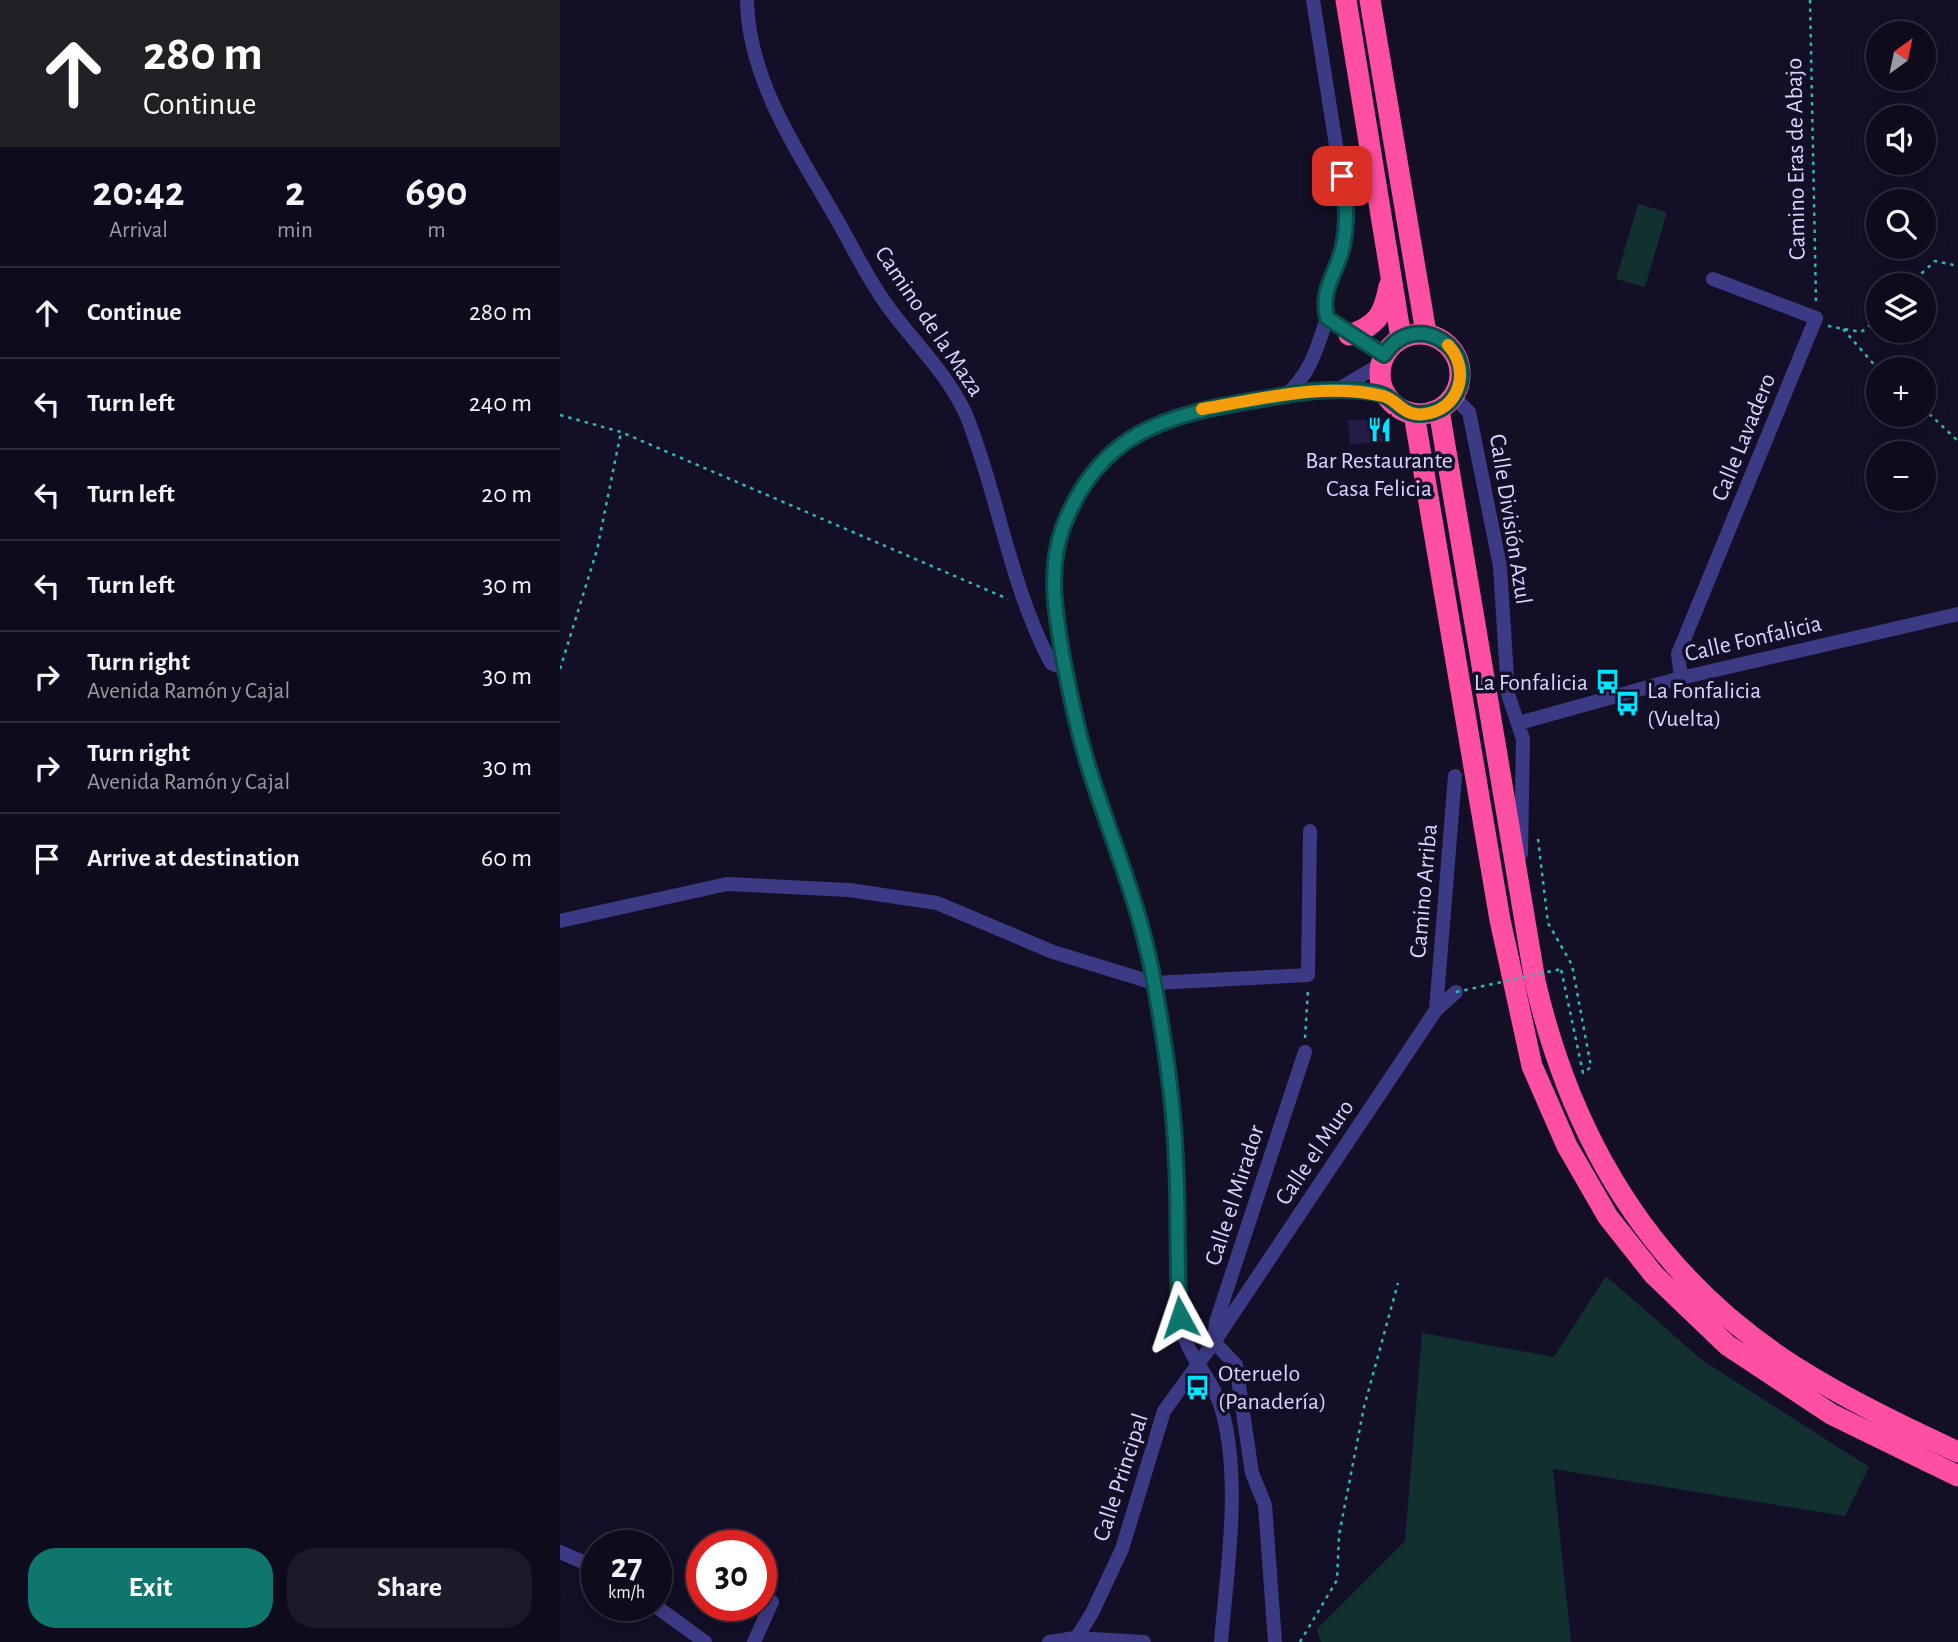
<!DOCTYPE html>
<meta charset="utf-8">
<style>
body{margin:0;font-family:"Alegreya Sans",sans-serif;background:#1c1929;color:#f1f3f6;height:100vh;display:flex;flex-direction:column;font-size:26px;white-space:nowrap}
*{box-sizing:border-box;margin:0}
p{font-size:23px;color:#9b9ba3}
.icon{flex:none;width:38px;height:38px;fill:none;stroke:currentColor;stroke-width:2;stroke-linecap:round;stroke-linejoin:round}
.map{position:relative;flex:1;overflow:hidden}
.sheet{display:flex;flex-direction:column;background:#0e0b1c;width:560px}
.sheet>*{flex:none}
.top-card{background:#202124;color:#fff;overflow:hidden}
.needle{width:46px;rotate:33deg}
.fabs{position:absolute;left:1306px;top:21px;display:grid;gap:14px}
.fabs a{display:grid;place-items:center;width:70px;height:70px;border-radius:50%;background:#0e0b1c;box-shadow:0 4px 18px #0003,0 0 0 2px #2e2b3b;font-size:35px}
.speed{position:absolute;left:21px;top:1530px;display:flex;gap:14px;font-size:35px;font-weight:700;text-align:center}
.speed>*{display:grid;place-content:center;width:91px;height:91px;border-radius:50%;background:#0e0b1c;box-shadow:0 4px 18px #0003,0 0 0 2px #2e2b3b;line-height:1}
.speed small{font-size:18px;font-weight:400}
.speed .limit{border:10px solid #d22;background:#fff;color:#111}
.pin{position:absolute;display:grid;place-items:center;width:60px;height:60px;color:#fff;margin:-30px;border-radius:14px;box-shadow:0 4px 10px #0006}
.me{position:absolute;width:77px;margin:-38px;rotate:355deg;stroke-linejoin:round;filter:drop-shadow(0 0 5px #0008)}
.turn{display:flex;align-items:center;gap:24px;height:147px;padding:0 28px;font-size:32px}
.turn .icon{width:91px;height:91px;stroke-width:2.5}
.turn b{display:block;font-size:49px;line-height:60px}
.eta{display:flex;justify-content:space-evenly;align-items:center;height:119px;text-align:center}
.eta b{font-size:42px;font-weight:600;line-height:49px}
.cta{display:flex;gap:14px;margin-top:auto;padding:14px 28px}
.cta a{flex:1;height:80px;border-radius:28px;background:#0f766e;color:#fff;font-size:28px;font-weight:600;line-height:80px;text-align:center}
.cta a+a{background:#1c1929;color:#f1f3f6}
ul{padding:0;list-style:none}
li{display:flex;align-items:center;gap:21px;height:91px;padding:0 28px;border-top:2px solid #2e2b3b}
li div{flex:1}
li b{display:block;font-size:26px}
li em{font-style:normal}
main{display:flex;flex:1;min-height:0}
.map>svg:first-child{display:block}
.green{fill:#12302f}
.building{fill:#241b47}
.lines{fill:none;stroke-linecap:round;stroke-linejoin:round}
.path{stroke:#2fb8b0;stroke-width:2.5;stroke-dasharray:3.5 5;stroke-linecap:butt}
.street{stroke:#3d3a85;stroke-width:14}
.highway{stroke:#ff4fa3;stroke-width:21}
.path-bridge{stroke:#2fb8b0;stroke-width:2.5;stroke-dasharray:3.5 5;stroke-linecap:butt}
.route-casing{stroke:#0a4d48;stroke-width:18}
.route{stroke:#0f766e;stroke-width:12}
.slow{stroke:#f59e0b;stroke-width:12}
.labels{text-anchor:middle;stroke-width:7;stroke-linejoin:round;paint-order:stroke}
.street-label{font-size:24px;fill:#d9d4ff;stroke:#130f26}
.poi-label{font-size:24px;fill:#d9d4ff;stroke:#130f26;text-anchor:start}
</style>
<main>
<section class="sheet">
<div class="top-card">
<div class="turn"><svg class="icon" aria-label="ahead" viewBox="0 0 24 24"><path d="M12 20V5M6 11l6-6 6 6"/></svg><div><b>280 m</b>Continue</div></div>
</div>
<div class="eta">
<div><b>20:42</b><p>Arrival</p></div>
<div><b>2</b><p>min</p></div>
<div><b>690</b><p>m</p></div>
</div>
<ul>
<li><svg class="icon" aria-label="ahead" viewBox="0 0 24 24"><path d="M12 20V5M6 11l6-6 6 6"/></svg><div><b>Continue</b></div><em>280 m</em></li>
<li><svg class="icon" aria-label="left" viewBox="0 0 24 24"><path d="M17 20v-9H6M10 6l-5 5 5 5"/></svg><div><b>Turn left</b></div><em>240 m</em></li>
<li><svg class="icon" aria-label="left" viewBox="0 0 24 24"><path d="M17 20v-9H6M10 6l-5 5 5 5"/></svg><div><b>Turn left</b></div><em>20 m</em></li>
<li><svg class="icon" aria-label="left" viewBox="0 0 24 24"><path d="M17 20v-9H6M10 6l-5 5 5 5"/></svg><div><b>Turn left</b></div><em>30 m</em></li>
<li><svg class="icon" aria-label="right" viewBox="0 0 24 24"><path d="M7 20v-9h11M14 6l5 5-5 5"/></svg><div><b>Turn right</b><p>Avenida Ramón y Cajal</p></div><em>30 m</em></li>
<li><svg class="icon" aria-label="right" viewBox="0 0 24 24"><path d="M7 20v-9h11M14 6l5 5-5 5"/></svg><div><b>Turn right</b><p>Avenida Ramón y Cajal</p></div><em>30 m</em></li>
<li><svg class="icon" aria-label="arrive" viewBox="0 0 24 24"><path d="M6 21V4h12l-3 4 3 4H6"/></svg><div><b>Arrive at destination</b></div><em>60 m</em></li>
</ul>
<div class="cta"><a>Exit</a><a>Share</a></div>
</section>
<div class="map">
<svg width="1398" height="1642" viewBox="0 0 1398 1642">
<rect width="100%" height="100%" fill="#130f26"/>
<path class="green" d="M1078 204 1107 212 1085 287 1056 279Z
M1046 1276 1142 1360 1309 1467 1285 1516 993 1469 1011 1642H761L757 1629 845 1541 862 1333 994 1357Z"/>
<path class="building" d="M823 419 824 442 790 444 788 420Z"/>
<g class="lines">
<path class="path" d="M1250 0 1256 301
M1349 285 1375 261 1398 266
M1268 326 1301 332 1318 319
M1283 329 1318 369
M1363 408 1398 441
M0 415 61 432 448 599
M0 669 37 550 61 432
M978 839 988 923 1012 965 1031 1067 1023 1073 1001 969
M745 1038 748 989
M740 1642 777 1580 779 1535 804 1407 838 1283"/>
<path class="street" d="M187 0C188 79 238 152 276 218 292 246 306 275 324 301 350 339 389 374 407 417 439 498 450 586 491 663L505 669
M753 0 788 221C786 230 785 240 783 249 775 274 760 291 767 318L824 355
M777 390 821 364
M726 395C750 374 757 349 767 318
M894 397 909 412 940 566 948 694 963 739 961 854
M1121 678 1118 654 1256 318 1153 279
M959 723 1121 678 1398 614
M0 921 167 884 289 890 377 903 493 952 594 983 748 975 750 831
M876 1010 895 776
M0 1552 37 1568
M94 1605 145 1642
M194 1642 212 1602
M489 1642 515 1638 584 1642
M514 1642 532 1613 562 1549 604 1411 654 1342 656 1322 745 1052
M661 1642C667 1570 681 1484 663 1414 654 1376 625 1359 620 1318 614 1267 618 1216 617 1165 614 1098 604 1027 590 961 577 899 551 839 532 779 519 738 510 695 502 652 495 612 488 572 502 532 531 442 597 417 683 403 713 398 743 391 774 390 791 389 809 394 827 396
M715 1642 705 1505 692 1473 676 1365 654 1342 876 1010 896 992"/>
<path class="highway" d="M786 0 841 338
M810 0 866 333
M820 374a40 40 0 1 1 80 0a40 40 0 1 1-80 0Z
M789 335C817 326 824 314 829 286
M879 410 975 981C1012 1141 1093 1276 1234 1366 1286 1399 1342 1426 1398 1452
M854 414 940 920 972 1066 1007 1146 1048 1217 1094 1275 1167 1345 1271 1414 1398 1476"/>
<path class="path-bridge" d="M896 992 1001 969"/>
</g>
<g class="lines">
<defs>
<path id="route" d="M620 1317C616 1266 619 1215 616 1163 614 1103 605 1042 594 982 582 913 555 848 533 781 519 739 510 696 502 652 495 610 488 568 503 527 539 433 605 415 696 400 722 396 752 389 779 390 791 390 818 391 827 397 838 404 842 412 857 414 870 415 885 409 893 398 924 352 856 305 824 355L767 318C760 289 777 273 783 246 788 221 786 200 782 176"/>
</defs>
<use href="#route" class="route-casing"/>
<use href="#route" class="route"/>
<path class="slow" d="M642 409C700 399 764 382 823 396 840 400 843 420 870 413 902 405 909 367 888 345"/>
</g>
<defs>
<symbol id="restaurant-bare" viewBox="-9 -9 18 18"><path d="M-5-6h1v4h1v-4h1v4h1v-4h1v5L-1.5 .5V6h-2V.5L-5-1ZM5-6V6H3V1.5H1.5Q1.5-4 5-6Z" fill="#00e5ff" stroke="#130f26" stroke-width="2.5" paint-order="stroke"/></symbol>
<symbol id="bus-bare" viewBox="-9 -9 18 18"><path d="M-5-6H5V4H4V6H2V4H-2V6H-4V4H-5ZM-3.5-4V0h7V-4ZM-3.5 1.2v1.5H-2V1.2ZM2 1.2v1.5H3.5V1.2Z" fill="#00e5ff" stroke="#130f26" stroke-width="2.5" paint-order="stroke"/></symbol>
</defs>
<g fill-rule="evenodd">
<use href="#restaurant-bare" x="802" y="412" width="35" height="35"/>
<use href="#bus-bare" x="1030" y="664" width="35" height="35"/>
<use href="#bus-bare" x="1050" y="686" width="35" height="35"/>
<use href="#bus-bare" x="620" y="1370" width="35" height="35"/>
</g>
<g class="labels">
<g class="street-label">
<text transform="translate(1235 159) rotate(-91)" y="8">Camino Eras de Abajo</text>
<text transform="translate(370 321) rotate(56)" y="8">Camino de la Maza</text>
<text transform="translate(1183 437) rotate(-68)" y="8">Calle Lavadero</text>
<text transform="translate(951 519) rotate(81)" y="8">Calle División Azul</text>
<text transform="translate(1193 638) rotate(-13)" y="8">Calle Fonfalicia</text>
<text transform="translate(863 891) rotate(-85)" y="8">Camino Arriba</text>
<text transform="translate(754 1152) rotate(-56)" y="8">Calle el Muro</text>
<text transform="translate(674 1195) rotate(-72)" y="8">Calle el Mirador</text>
<text transform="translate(560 1477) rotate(-72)" y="8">Calle Principal</text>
</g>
<g class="poi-label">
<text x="819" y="468" text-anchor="middle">Bar Restaurante<tspan x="819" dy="28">Casa Felicia</tspan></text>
<text x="1028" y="690" text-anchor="end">La Fonfalicia</text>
<text x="1087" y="698">La Fonfalicia<tspan x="1087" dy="28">(Vuelta)</tspan></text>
<text x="658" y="1381">Oteruelo<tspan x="658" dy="28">(Panadería)</tspan></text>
</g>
</g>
</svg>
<div class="fabs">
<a><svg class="needle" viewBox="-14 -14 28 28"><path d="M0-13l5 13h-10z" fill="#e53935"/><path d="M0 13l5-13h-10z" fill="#9b9ba3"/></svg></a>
<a><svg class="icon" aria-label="sound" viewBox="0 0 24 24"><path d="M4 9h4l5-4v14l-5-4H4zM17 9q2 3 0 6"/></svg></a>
<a><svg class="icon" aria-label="search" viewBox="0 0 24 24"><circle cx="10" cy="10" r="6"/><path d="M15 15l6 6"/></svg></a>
<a><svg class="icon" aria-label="layers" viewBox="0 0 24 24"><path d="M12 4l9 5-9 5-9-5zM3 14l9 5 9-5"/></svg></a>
<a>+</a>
<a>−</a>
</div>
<div class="speed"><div>27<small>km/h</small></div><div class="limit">30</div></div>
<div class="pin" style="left:782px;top:176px;background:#d93025"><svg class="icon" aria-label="arrive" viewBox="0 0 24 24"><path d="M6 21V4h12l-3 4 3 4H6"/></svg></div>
<svg class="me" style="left:620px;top:1317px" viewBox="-20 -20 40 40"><path d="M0-17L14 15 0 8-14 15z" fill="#0f766e" stroke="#fff" stroke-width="4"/></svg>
</div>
</main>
